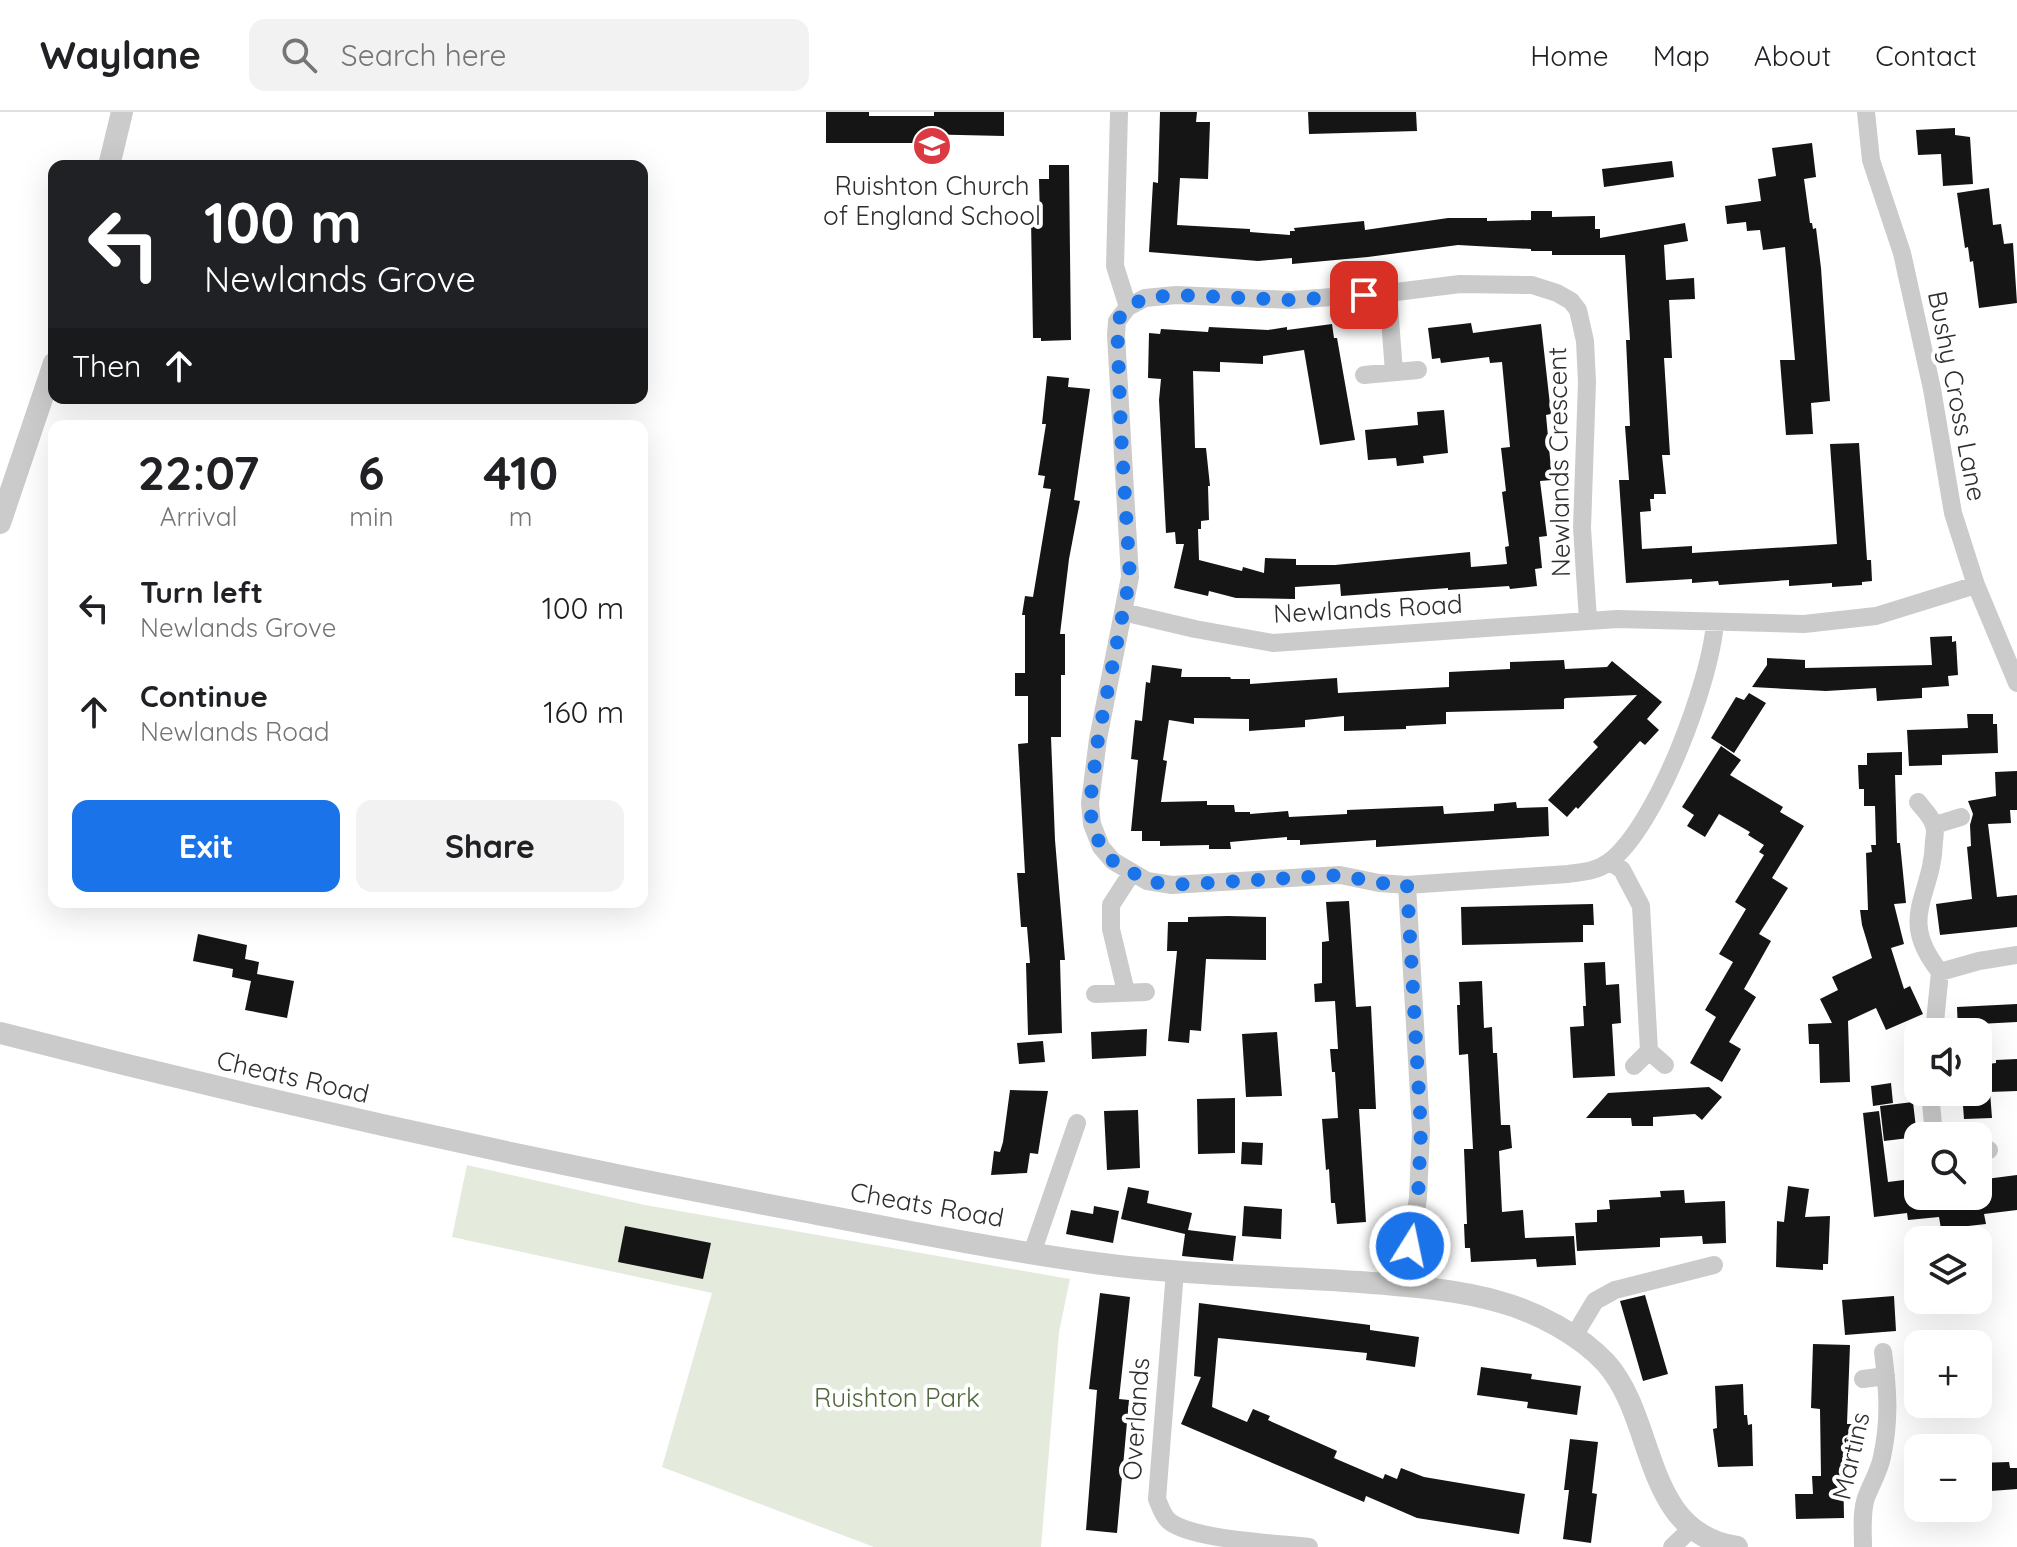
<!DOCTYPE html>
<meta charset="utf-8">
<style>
body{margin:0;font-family:Quicksand,sans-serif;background:#f2f2f2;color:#202124;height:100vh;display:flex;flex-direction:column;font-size:30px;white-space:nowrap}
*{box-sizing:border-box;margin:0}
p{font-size:26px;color:#757577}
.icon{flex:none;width:44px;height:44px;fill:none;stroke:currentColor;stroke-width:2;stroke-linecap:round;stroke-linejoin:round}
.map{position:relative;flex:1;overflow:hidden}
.drawer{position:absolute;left:48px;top:308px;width:600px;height:488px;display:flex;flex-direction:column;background:#fff;border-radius:16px;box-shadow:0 8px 32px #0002}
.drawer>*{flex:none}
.top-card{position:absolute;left:48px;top:48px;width:600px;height:244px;border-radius:16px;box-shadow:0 8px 32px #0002;background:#202124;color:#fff;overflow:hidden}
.controls{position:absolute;left:1904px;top:906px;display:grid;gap:16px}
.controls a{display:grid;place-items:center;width:88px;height:88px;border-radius:16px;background:#fff;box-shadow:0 8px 32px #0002;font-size:40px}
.pin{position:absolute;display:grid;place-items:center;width:68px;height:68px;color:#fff;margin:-34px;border-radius:16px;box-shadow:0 4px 12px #0006}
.me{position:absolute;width:88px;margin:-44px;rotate:10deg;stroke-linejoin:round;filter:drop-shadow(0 0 6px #0008)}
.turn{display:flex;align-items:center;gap:28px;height:168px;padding:0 24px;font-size:36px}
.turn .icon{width:104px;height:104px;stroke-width:2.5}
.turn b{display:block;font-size:56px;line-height:68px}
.then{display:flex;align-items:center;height:76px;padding:0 24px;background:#0003;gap:16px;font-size:30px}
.eta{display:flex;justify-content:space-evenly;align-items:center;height:136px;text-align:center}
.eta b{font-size:48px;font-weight:800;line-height:56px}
.button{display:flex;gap:16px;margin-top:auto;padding:16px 24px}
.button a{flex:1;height:92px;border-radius:16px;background:#1a73e8;color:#fff;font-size:32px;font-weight:800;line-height:92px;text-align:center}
.button a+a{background:#f2f2f2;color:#202124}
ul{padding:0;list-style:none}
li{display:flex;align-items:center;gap:24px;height:104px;padding:0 24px}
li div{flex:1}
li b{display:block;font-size:30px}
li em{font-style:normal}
header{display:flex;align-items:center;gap:48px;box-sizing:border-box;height:112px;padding:0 40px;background:#fff;border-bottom:2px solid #e0e0e0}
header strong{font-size:38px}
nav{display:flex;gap:44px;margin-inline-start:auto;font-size:28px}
.search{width:560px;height:72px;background:#f2f2f2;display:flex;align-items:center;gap:20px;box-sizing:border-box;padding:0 28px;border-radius:16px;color:#757577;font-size:30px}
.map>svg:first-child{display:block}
.green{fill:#e4ebdd}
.building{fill:#151515}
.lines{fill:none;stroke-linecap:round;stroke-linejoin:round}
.minor{stroke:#cbcbcb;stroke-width:18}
.tertiary{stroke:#cbcbcb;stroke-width:22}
.route{stroke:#1a73e8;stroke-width:14;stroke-dasharray:0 25.2}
.labels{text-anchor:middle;stroke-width:8;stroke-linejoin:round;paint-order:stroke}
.poi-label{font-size:26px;fill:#2e2e2e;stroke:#fff}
.street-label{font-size:26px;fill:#2e2e2e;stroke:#fff}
.park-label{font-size:26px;fill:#51683e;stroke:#fff}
</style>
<header>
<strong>Waylane</strong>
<div class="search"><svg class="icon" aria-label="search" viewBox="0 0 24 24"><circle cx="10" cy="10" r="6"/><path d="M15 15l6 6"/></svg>Search here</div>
<nav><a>Home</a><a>Map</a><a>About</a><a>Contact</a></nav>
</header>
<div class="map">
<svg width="2017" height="1435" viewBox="0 0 2017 1435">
<rect width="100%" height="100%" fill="#fff"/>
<path class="green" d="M467 1053 645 1093 1070 1167 1059 1220 1041 1435H874L662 1355 712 1181 452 1125Z"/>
<path class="building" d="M826 0H869V4H934V0H1004V24L916 22V31H826Z
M1160 0H1197L1196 10H1210L1208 67 1180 66 1177 113 1250 117V120L1290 123V119H1295L1294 116 1364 109 1365 118 1448 106H1487V109L1531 108V99H1552V105L1595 104V117H1600V126L1685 111 1688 129 1664 133 1666 168 1694 166 1695 187 1669 188 1672 246H1664L1670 343H1662L1666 382H1654V387H1650L1651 399 1640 400 1642 437 1692 434V441L1837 432 1830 332 1859 331 1867 448H1871L1872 469 1862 470V473L1832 475V471L1789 474V468L1719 473 1718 469 1692 471V467L1626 471 1619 368H1629L1625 314H1630L1626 228H1630L1625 143H1552V139H1531V137L1458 133 1368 145 1292 152V146L1258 149 1149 140 1153 70 1158 71Z
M1308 0H1416L1417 19 1309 22Z
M1955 16V23L1970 25 1973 72 1943 74 1941 42 1918 43 1916 18Z
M1812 31 1816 65 1804 67 1810 111H1812L1813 117 1816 116 1821 156 1830 289 1811 291 1813 322 1786 323 1780 248H1795L1785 135 1763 138 1760 118 1747 119 1746 110 1727 112 1725 94 1761 89 1758 67 1776 64 1772 36Z
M1672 49 1674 65 1604 75 1602 57Z
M1049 53H1069L1071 228 1041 229V226H1033L1031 107H1040L1039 67H1049Z
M1989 76 1993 113 2001 112 2004 132 2013 131 2017 191 1979 196 1973 149 1970 150 1968 135 1965 136 1957 81Z
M1471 211 1473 221 1541 212 1551 302 1546 303 1552 368 1540 369 1547 424 1539 425 1542 456 1535 457 1537 474 1510 477 1509 474 1448 478V476L1341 484 1340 472 1295 475V487L1236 486 1209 479 1208 484 1174 476 1184 432H1176L1175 420 1166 421 1159 288 1161 267 1148 266 1149 221 1160 222 1161 217 1208 220 1209 215 1268 218 1287 215V218L1332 212 1334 226H1337L1355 328 1320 333 1304 238 1263 244V252L1220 250V260L1193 259 1195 336H1206L1210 374H1208L1209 408 1201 409V417H1198L1199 448 1242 459 1243 455 1264 461 1265 446 1296 447V453H1335L1470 440 1471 455 1507 452 1505 435 1509 434 1502 380 1506 379 1501 336 1510 335 1502 250 1490 251 1489 245 1441 251 1440 246 1432 247 1428 216Z
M1047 264 1069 266 1068 275 1090 277 1074 388 1080 389 1069 447 1060 522H1065V563H1061V625H1051L1055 728 1065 848H1060L1062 921 1028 923 1026 851H1030L1027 815H1021L1017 761H1025L1018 632 1028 631V584H1015V561H1025V503H1022L1025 484 1033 485 1051 377 1043 376 1045 364 1038 363 1046 312H1042Z
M1444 298 1448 341 1423 344 1424 351 1397 354 1396 346 1368 348 1365 318 1418 313 1417 300Z
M1952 524V530L1956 529 1958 563 1948 564 1949 574 1922 576V586L1877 589 1876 576 1826 579 1752 575 1767 553V546L1805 548V556L1932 553 1930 525Z
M1564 548 1565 557 1607 555 1612 549 1662 590 1647 607 1659 618 1645 633 1640 629 1578 697 1576 695 1567 705 1548 688 1598 635 1593 630 1637 583 1566 586 1564 587V597L1446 600V612L1406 614V617L1344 619V604L1305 608V615L1249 619V607L1194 606V612L1169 608 1163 648 1167 649 1161 690 1207 689V693H1234L1235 700H1250V702L1288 699 1289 705 1347 702V698L1443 694 1444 702 1494 699V692L1516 690 1517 696 1548 695 1549 724 1376 735V728L1300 733V728H1287V725L1230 730 1231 737H1209V733L1160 734V729H1142V719H1131L1138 648 1131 647 1135 608 1142 609 1146 570 1150 571 1152 553 1182 557 1181 565H1230L1231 567H1250V572L1337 566 1338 581 1449 575V560L1510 557V550Z
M1749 581 1766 591 1734 641 1711 626 1736 585 1744 588Z
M1967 602H1993V612H1997L1998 641 1942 643V653L1909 654 1907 618 1968 616Z
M1721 634 1741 648 1730 663 1783 695 1780 700 1804 714 1772 766 1788 776 1759 822 1771 829 1744 877 1756 885 1729 930 1741 937 1722 970 1690 951 1716 905 1705 898 1733 850 1719 842 1746 797 1735 790 1764 743 1759 740 1764 733 1748 723 1750 720 1719 702 1705 725 1687 714 1694 703 1682 695Z
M1902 640V663H1895L1897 731H1900L1906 791 1894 792 1904 832 1891 836 1904 877 1910 874 1923 902 1886 918 1876 896 1848 909 1850 970 1820 971 1819 932H1809L1808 912 1832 911 1820 887 1838 878 1832 865 1872 846 1862 813 1860 798H1868L1866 741 1872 740 1871 733H1876L1875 694H1864V677H1859L1858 653H1867V641Z
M2017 659V698H2010L2011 711 1988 712 1997 785 2017 783V815L1940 823 1936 792 1972 787 1967 735 1971 734 1970 713 1973 702 1968 689 1996 684 1995 660Z
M1349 789 1356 895 1371 894 1376 997H1359L1366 1110 1337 1112 1335 1091H1331L1329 1057 1326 1058 1322 1007 1338 1006 1335 960H1332L1330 937H1338L1335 889 1315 890 1314 872 1322 871V830L1329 829 1326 790Z
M1593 792 1594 813H1583V830L1462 833 1461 795Z
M1228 804 1266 805V848L1206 847 1201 919 1190 918 1189 931 1168 929 1177 839H1167L1168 810H1188V805Z
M198 822 247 833 245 847 259 850 257 862 294 869 287 906 245 898 251 869 232 865 233 857 193 849Z
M1605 850 1606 873 1619 872 1621 911 1612 912 1615 964 1573 966 1570 915 1584 914 1583 894H1586L1584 851Z
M1482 869 1484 916 1492 915 1493 941H1497L1501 1013H1510L1512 1036 1499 1039 1502 1100 1523 1098 1525 1126 1574 1124 1576 1153 1537 1155 1536 1147 1471 1150 1470 1136H1465L1464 1112H1467L1464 1037H1473L1468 942 1459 943 1457 893H1460L1459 870Z
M2017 892V910L1979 912 1980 916 1958 918 1957 895Z
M1147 917 1146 944 1092 947 1091 920Z
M1277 920 1282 984 1246 985 1242 922Z
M1043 929 1045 950 1019 952 1017 931Z
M2017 947V979L1989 980 1988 952 1996 951V948Z
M1891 971 1893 991 1873 994 1871 974Z
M1709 975 1722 985 1702 1008 1695 1002 1653 1005V1014H1632L1631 1006H1586L1608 981Z
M1010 978 1048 979 1038 1042 1030 1041 1027 1061 991 1063 994 1039 1000 1040 1003 1030Z
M1962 980H1990L1992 1006 1964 1007Z
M1235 986V1041L1198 1042 1197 987Z
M1913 990 1917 1025 1884 1029 1880 994Z
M1138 998 1140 1056 1107 1058 1104 999Z
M1879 999 1888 1070 1904 1068 1906 1084H1978V1068L2017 1063V1098L1984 1102 1986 1112 1941 1117 1939 1105 1908 1108 1907 1101 1874 1105 1863 1001Z
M1242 1030 1263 1031 1262 1053 1241 1052Z
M1788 1074 1809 1077 1805 1105 1830 1104 1828 1152H1823V1158L1776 1155 1777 1109 1784 1110Z
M1128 1075 1149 1079 1147 1091 1192 1101 1188 1118 1236 1124 1233 1149 1182 1144 1185 1122 1121 1107Z
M1684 1078 1685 1091 1725 1089 1726 1131 1703 1132 1702 1124 1660 1126V1135L1577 1139 1575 1111 1597 1110V1098L1610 1097 1609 1088 1661 1085 1660 1079Z
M1094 1094 1119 1099 1113 1131 1066 1122 1071 1098 1093 1102Z
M1244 1094 1282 1097 1281 1127 1242 1124Z
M625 1114 711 1131 703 1167 618 1150Z
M1100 1181 1130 1185 1119 1287 1129 1288 1117 1421 1086 1418 1097 1278 1089 1277Z
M1645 1183 1668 1262 1643 1269 1620 1189Z
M1894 1184 1896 1219 1845 1223 1842 1188Z
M1199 1191 1370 1213V1218L1419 1225 1415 1255 1366 1248 1367 1241 1218 1226 1212 1295 1247 1310 1253 1297 1270 1304 1268 1308 1337 1339 1334 1346 1383 1367 1385 1362 1397 1367 1401 1356 1424 1365 1525 1382 1519 1422 1417 1406 1366 1384 1364 1390 1181 1312 1201 1265 1194 1264Z
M1813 1232 1850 1233 1847 1312H1856V1332H1851V1351H1843L1844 1406 1796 1407 1795 1382H1813L1812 1364H1821L1820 1297 1811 1296Z
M1481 1255 1532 1262 1531 1267 1581 1274 1577 1303 1527 1296 1528 1290 1477 1283Z
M1743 1272 1744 1303H1747L1748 1313 1752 1312 1753 1354 1718 1355 1713 1317 1717 1316 1715 1274Z
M1570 1327 1598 1330 1592 1381 1597 1382 1591 1431 1563 1427 1569 1378H1564Z
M2009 1350 2010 1356H2017V1377L1978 1380V1351Z"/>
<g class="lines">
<path class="minor" d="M1119 0 1115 154 1128 195 1117 209 1116 223 1130 465 1098 627 1090 691 1092 712 1101 735 1113 749 1147 769 1172 773 1340 763 1379 771 1407 773
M1866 0 1871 48 1902 141 1932 277 1953 401 1976 473 2017 571
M1388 181 1394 260
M1128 195 1145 186 1176 183 1291 188 1388 181 1460 172 1532 173 1557 181 1571 189 1578 198 1585 229 1587 270 1582 416 1588 508
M1364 263 1418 258
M1123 500 1195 517 1273 531 1617 507 1804 512 1876 504 1976 473
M1918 690C1923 697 1930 703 1933 711 1936 716 1935 723 1934 729 1933 785 1896 805 1940 860
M1935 713 1961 705
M1610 749 1622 758 1641 794 1649 939 1665 953
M1126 880 1111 817V793L1131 762
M1095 882 1146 880
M1934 920 1940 860 1979 849 2017 843
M1634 954 1649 939
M1930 980 1934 1024
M1978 1037 1989 1038
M1915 1053 1918 1049
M1032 1141 1077 1011
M1175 1159 1157 1387C1160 1394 1163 1404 1169 1409 1192 1428 1277 1431 1309 1435
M1404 1174 1418 1086 1421 1018 1407 773 1568 762C1583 760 1597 759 1609 750 1657 714 1711 569 1715 510
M1574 1224 1595 1189 1615 1178 1714 1153
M1863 1267 1886 1264
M1672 1435 1692 1416
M1863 1435C1863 1419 1861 1401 1866 1386 1871 1372 1879 1360 1882 1345 1890 1308 1888 1278 1883 1240"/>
<path class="tertiary" d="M109 54 122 0
M0 411 54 251
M0 921C264 989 529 1048 796 1098 895 1117 995 1137 1095 1151 1183 1163 1271 1164 1360 1170 1406 1174 1456 1177 1500 1190 1537 1200 1580 1223 1606 1251 1657 1308 1642 1421 1737 1435"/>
</g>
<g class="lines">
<path class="route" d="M1364 183 1291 188 1176 183 1145 186 1128 195 1117 209 1121 321 1130 465 1098 627 1090 691 1092 712 1101 735 1113 749 1147 769 1172 773 1340 763 1379 771 1407 773 1421 1018 1418 1086 1410 1134"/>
</g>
<defs>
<symbol id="school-disc" viewBox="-11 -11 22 22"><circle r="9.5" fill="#dc3a42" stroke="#fff"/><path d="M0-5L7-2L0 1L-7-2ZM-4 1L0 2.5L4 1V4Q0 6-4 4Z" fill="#fff"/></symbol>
</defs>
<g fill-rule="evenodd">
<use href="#school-disc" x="910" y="12" width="44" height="44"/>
</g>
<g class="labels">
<g class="poi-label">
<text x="932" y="83">Ruishton Church<tspan x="932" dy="30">of England School</tspan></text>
</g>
<g class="street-label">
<text transform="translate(1957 284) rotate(79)" y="9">Bushy Cross Lane</text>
<text transform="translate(1559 350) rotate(-91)" y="9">Newlands Crescent</text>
<text transform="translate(1368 497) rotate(-3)" y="9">Newlands Road</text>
<text transform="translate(293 965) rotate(13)" y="9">Cheats Road</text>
<text transform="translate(927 1093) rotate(10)" y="9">Cheats Road</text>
<text transform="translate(1136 1307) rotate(-86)" y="9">Overlands</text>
<text transform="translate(1851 1344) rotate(-77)" y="9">Martins</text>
</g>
<g class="park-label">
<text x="897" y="1295">Ruishton Park</text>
</g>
</g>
</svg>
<div class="controls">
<a><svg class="icon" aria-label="sound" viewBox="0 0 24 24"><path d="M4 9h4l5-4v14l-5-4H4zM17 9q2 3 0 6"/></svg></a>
<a><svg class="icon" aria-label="search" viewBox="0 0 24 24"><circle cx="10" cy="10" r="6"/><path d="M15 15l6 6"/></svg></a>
<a><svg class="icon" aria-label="layers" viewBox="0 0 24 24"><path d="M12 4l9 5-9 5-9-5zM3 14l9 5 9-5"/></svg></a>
<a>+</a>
<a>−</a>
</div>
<div class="pin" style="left:1364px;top:183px;background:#d93025"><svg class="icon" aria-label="arrive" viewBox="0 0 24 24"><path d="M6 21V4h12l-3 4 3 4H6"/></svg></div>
<svg class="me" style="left:1410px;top:1134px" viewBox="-20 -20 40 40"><circle r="17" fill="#1a73e8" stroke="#fff" stroke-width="3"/><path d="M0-11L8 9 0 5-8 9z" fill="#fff"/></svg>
<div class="top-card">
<div class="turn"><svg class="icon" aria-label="left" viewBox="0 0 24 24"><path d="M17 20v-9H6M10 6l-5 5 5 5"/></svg><div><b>100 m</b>Newlands Grove</div></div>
<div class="then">Then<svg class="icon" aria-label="ahead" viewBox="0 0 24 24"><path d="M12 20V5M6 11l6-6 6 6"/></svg></div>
</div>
<section class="drawer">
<div class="eta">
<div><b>22:07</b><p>Arrival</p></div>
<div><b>6</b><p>min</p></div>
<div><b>410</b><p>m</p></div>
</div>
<ul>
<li><svg class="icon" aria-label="left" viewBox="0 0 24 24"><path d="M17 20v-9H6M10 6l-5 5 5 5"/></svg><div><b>Turn left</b><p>Newlands Grove</p></div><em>100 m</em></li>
<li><svg class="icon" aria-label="ahead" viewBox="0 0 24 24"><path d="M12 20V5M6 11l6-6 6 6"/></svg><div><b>Continue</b><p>Newlands Road</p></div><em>160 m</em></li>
</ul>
<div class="button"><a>Exit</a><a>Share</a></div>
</section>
</div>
